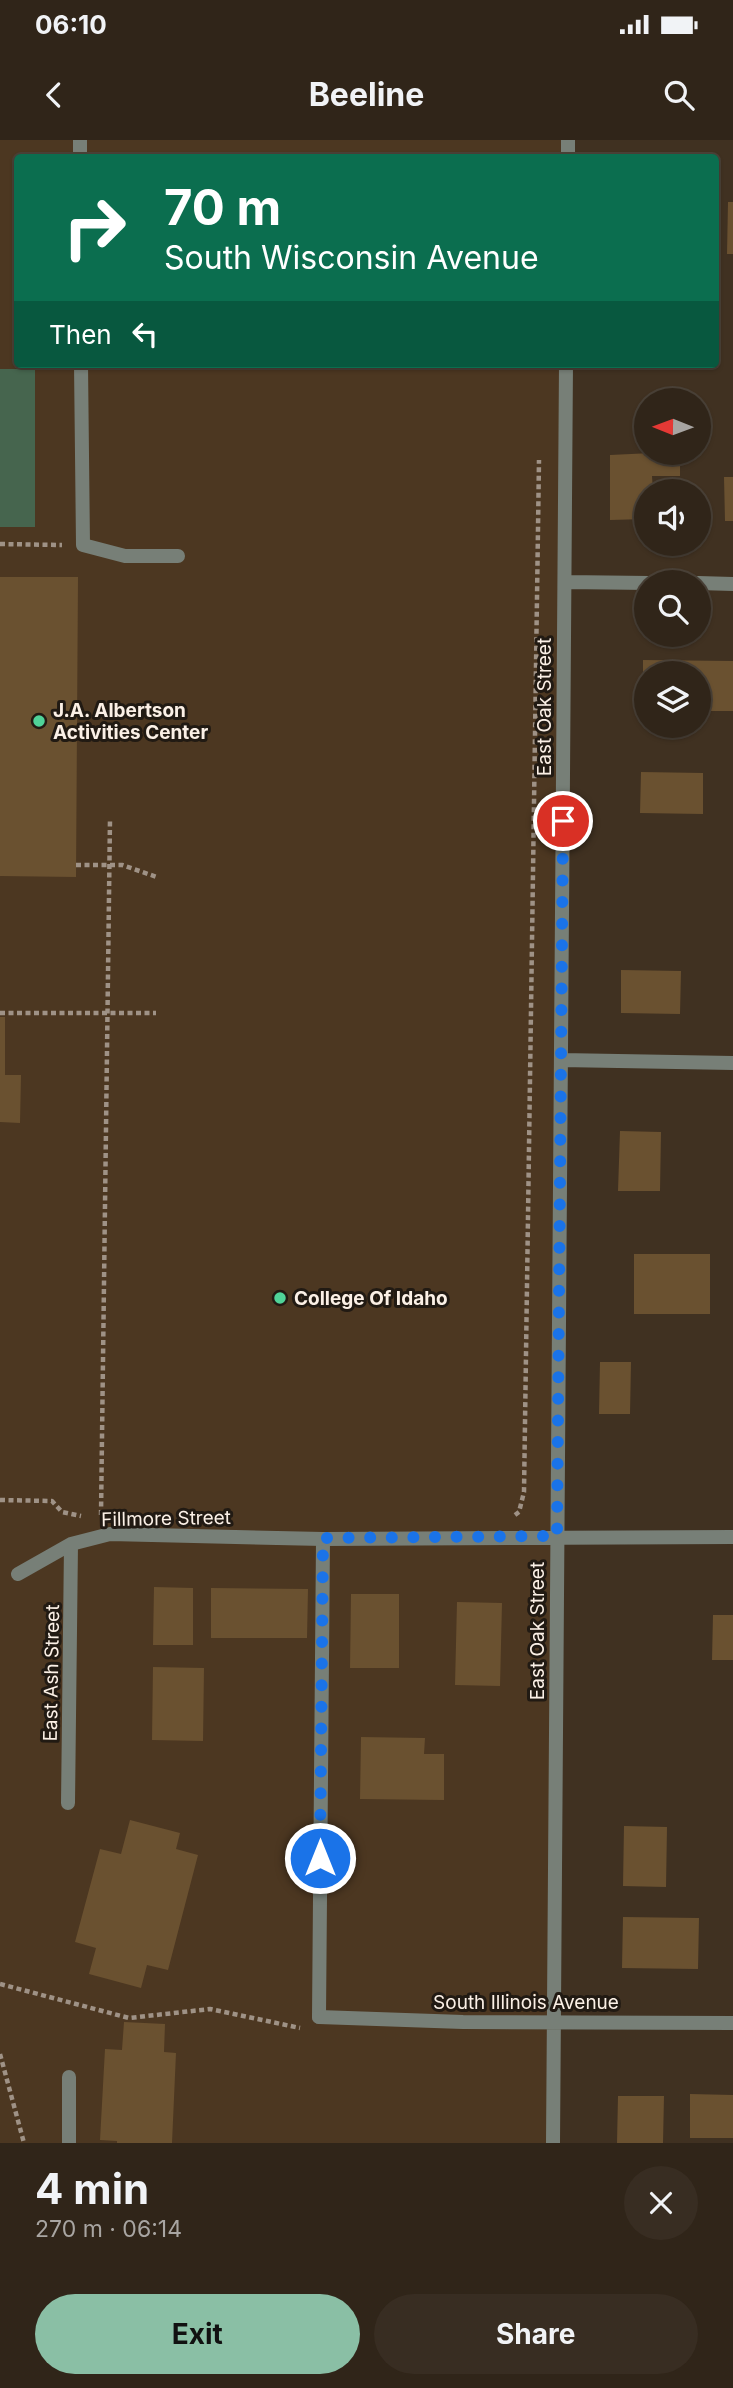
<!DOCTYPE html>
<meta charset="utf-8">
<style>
body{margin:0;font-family:Inter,sans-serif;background:#382d22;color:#f1f3f6;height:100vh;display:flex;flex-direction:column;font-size:26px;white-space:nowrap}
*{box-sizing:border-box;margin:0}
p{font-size:23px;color:#a8a5a2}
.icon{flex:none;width:38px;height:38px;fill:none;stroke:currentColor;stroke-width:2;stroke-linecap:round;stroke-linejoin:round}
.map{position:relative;height:2003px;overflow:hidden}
.side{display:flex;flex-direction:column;background:#302519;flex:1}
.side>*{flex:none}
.guide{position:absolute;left:14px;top:14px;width:705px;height:214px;border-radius:7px;box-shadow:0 2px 5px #0004,0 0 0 2px #4b4238;background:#0b6e4f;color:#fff;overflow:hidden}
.needle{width:46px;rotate:271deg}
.fabs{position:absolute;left:634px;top:248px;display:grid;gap:14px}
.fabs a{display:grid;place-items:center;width:77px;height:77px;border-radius:50%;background:#302519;box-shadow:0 2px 5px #0004,0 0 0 2px #4b4238;font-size:35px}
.pin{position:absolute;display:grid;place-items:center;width:60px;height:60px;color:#fff;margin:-30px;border:4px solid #fff;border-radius:50%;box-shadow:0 2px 7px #0007}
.me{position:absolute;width:77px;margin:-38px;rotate:0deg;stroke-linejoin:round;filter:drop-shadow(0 0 5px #0008)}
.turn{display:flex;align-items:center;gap:24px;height:147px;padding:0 35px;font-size:32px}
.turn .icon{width:91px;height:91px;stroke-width:2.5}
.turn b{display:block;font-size:49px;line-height:60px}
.then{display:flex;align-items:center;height:66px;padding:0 35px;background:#0003;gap:14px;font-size:26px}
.round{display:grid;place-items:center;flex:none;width:74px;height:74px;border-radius:37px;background:#382d22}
.summary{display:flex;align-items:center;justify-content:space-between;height:119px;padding:0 35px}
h1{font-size:42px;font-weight:700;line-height:52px}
.cta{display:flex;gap:14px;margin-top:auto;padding:14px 35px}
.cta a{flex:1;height:80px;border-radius:42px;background:#8abfa5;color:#111;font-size:28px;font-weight:700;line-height:80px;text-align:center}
.cta a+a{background:#382d22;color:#f1f3f6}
.status{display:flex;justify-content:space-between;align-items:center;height:49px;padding:0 35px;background:#302519;direction:ltr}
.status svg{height:19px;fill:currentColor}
header{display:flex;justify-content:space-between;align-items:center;height:91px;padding:0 35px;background:#302519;font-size:32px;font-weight:700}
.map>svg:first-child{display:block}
.built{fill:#4c3721}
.green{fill:#46654e}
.building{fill:#6a5130}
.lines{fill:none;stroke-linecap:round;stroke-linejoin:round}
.path{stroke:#9f9286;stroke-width:4.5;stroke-dasharray:5 3.5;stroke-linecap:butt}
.lane{stroke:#777f77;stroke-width:14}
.street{stroke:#777f77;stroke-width:14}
.route{stroke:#1a73e8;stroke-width:12;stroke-dasharray:0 21.6}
.poi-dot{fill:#50d398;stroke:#211a13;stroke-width:2.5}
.labels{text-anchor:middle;stroke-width:6;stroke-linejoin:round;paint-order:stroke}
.street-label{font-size:19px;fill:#fbf0e6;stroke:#211a13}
.poi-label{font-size:19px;font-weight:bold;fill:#fbf0e6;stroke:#211a13;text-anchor:start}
</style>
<div class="status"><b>06:10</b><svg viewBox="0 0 49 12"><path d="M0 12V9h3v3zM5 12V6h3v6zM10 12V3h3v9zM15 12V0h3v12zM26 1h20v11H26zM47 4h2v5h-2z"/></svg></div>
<header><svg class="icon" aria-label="back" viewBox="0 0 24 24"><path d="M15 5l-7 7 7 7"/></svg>Beeline<svg class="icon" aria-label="search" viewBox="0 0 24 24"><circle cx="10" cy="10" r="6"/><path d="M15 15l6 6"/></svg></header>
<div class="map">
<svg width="733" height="2003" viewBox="0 0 733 2003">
<rect width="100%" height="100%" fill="#403121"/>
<path class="built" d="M0 0H568V18H18V224H566L553 2003H0Z"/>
<path class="green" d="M0 229H35V387H0Z"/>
<path class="building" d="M728 62H733V114H727Z
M652 313H680V336H652L653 352H646V379L610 380V315Z
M724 337H733V381H725Z
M0 437H78L76 737 0 736Z
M643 520 733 521V571H698V534H646V570H643Z
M641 632 703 633V674L640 673Z
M621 830 681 831 680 874 621 873Z
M0 877H5V935H21L20 983 0 982Z
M620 991 661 992 660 1051H618Z
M634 1114H710V1174H634Z
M600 1222H631L630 1274H599Z
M154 1447 193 1448V1505H153Z
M211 1448 308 1449 307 1498H211Z
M351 1454H399V1528H350Z
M457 1462 502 1463 500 1546 455 1545Z
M713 1475H733V1520H712Z
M153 1527 204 1528 203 1601 152 1600Z
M361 1597 425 1598 424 1614H444V1660L360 1659Z
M130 1680 180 1693 176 1709 198 1715 168 1830 147 1825 141 1848 89 1834 96 1808 75 1802 100 1709 121 1714Z
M624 1686 667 1687 666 1747 623 1746Z
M623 1777 699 1778 698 1829 622 1828Z
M124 1882 165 1884 164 1912 176 1913 172 2003H117V2001L100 2000 105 1909 122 1910Z
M690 1954 733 1955V1998H690Z
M618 1956H664L663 2003H617Z"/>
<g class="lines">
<path class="path" d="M0 404 62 405
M76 725H122L157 737
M0 873H156
M0 1360 52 1361 62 1372 81 1376
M101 1375 110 679
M515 1375 519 1372 524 1352 539 320
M0 1844 129 1878 210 1869 300 1888
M0 1914 24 2003"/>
<path class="lane" d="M80 18V0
M81 224 83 405 125 416H178
M319 1877 323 1399"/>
<path class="street" d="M568 18V0
M565 442 649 443
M698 443 733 444
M561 920 733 923
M18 1434 71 1404 110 1394 323 1399 733 1397
M68 1663 71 1404
M319 1877 463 1882 733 1883
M69 2003V1937
M553 2003 566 224"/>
</g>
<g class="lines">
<path class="route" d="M320 1718 323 1398 557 1396 563 681"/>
</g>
<g class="poi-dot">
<circle cx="39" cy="581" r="7"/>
<circle cx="280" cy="1158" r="7"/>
</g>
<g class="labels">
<g class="street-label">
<text transform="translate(544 567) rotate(-90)" y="7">East Oak Street</text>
<text transform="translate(166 1378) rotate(-1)" y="7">Fillmore Street</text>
<text transform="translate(537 1491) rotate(-90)" y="7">East Oak Street</text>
<text transform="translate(51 1533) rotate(-89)" y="7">East Ash Street</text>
<text x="526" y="1869">South Illinois Avenue</text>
</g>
<g class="poi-label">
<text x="53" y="577">J.A. Albertson<tspan x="53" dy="22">Activities Center</tspan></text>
<text x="294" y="1165">College Of Idaho</text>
</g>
</g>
</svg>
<div class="fabs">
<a><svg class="needle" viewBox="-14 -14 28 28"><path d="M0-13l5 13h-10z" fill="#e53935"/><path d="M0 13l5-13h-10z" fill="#a8a5a2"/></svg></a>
<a><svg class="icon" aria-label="sound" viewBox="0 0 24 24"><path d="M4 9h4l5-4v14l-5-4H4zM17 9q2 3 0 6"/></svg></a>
<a><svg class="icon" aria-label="search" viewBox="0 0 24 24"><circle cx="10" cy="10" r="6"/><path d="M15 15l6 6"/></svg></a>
<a><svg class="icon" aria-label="layers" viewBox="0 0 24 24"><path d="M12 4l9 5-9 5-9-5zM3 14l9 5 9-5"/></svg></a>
</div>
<div class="pin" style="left:563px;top:681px;background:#d93025"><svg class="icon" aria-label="arrive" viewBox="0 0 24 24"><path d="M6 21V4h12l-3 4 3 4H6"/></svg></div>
<svg class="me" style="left:320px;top:1718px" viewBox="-20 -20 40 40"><circle r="17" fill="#1a73e8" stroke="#fff" stroke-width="3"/><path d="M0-11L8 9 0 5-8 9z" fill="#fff"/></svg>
<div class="guide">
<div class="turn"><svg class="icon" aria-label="right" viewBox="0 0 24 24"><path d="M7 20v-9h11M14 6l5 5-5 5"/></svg><div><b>70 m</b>South Wisconsin Avenue</div></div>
<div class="then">Then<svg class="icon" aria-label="left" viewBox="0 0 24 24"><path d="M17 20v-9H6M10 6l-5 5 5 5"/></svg></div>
</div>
</div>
<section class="side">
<div class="summary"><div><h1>4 min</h1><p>270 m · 06:14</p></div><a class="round"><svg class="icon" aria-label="close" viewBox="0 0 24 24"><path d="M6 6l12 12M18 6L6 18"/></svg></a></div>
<div class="cta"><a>Exit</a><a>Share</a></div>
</section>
